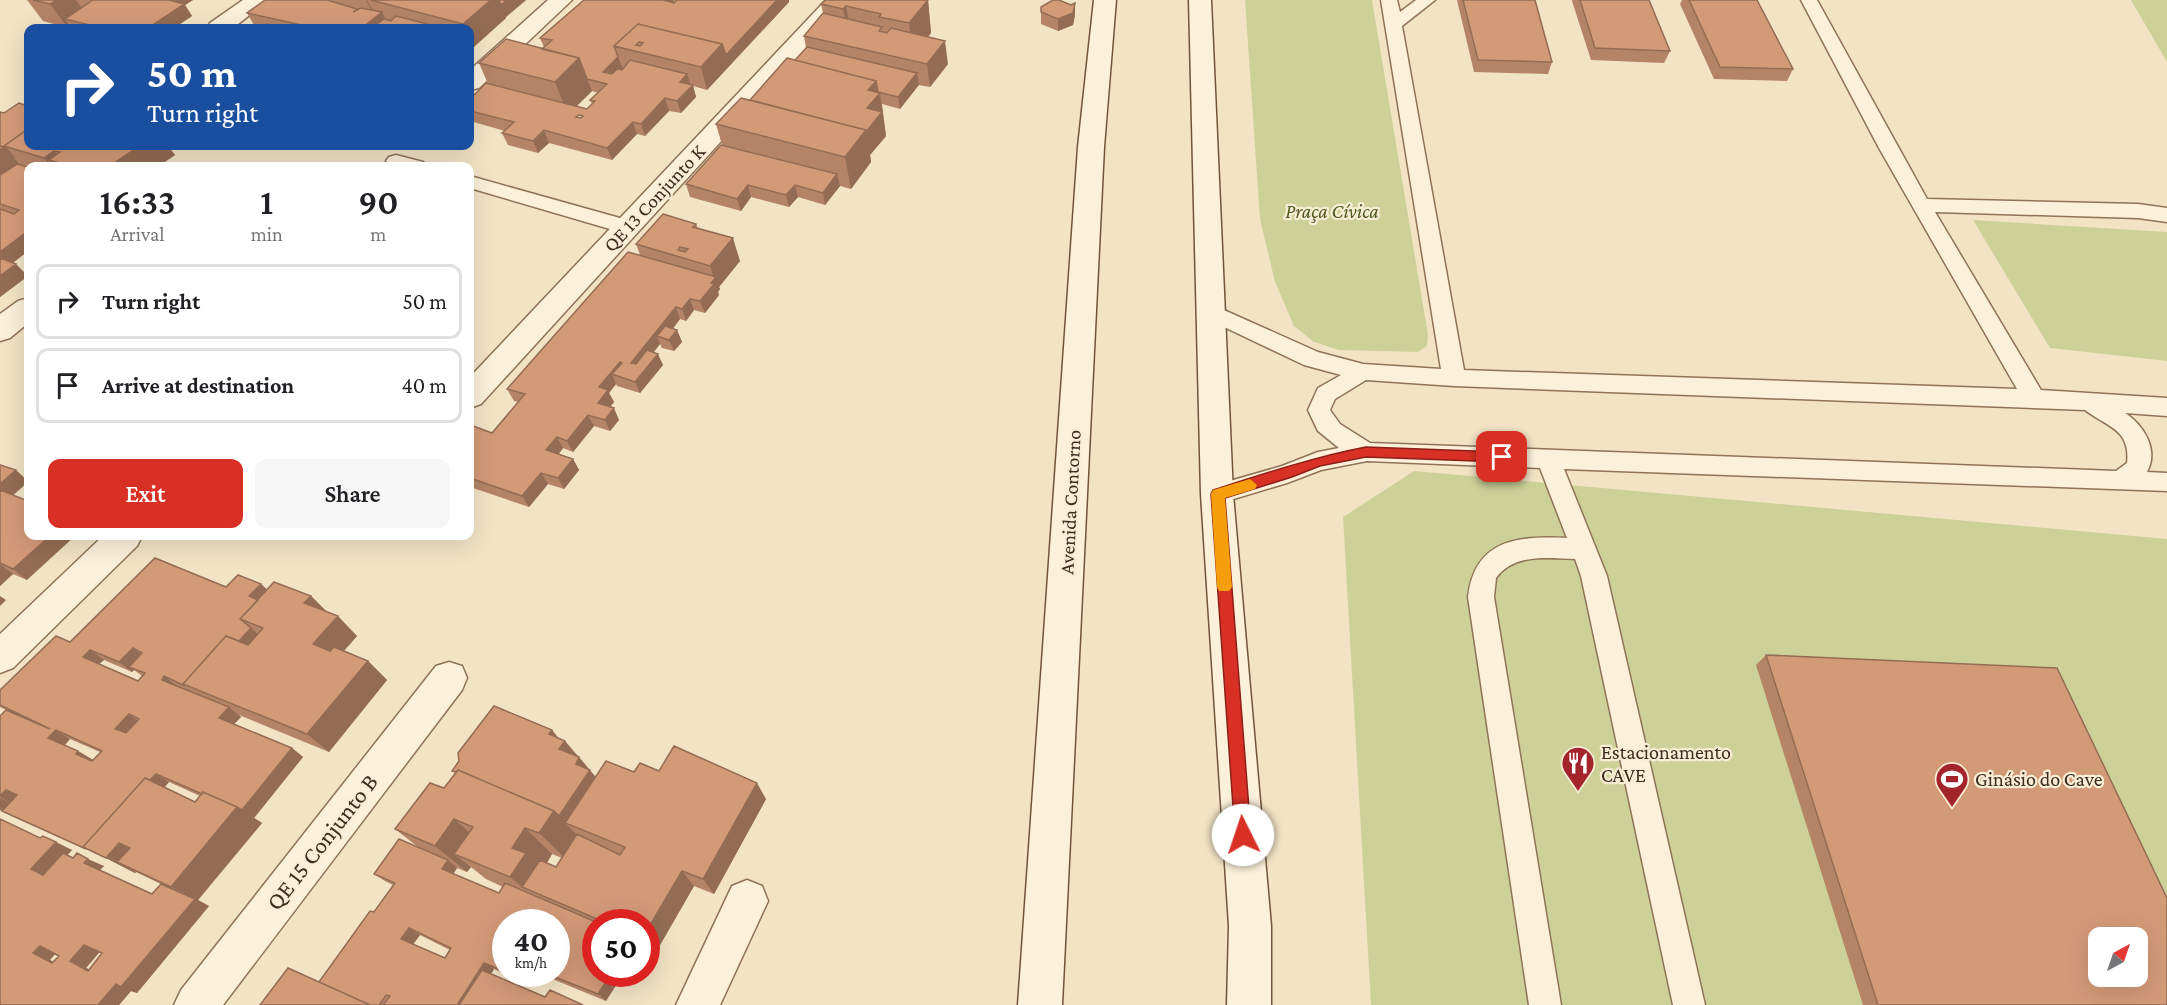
<!DOCTYPE html>
<meta charset="utf-8">
<style>
body{margin:0;font-family:"Crimson Pro",serif;background:#f6f6f6;color:#202124;height:100vh;display:flex;flex-direction:column;font-size:22px;white-space:nowrap}
*{box-sizing:border-box;margin:0}
p{font-size:20px;color:#757577}
.icon{flex:none;width:33px;height:33px;fill:none;stroke:currentColor;stroke-width:2;stroke-linecap:round;stroke-linejoin:round}
.map{position:relative;flex:1;overflow:hidden}
.panel{position:absolute;left:24px;top:162px;width:450px;height:378px;display:flex;flex-direction:column;background:#fff;border-radius:12px;box-shadow:0 6px 24px #0002}
.panel>*{flex:none}
.guide{position:absolute;left:24px;top:24px;width:450px;height:126px;border-radius:12px;box-shadow:0 6px 24px #0002;background:#1a4fa0;color:#fff;overflow:hidden}
.needle{width:39px;rotate:40deg}
.controls{position:absolute;left:2088px;top:927px;display:grid;gap:12px}
.controls a{display:grid;place-items:center;width:60px;height:60px;border-radius:12px;background:#fff;box-shadow:0 6px 24px #0002;font-size:30px}
.speed{position:absolute;left:492px;top:909px;display:flex;gap:12px;font-size:30px;font-weight:700;text-align:center}
.speed>*{display:grid;place-content:center;width:78px;height:78px;border-radius:50%;background:#fff;box-shadow:0 6px 24px #0002;line-height:1}
.speed small{font-size:15px;font-weight:400}
.speed .limit{border:9px solid #d22;background:#fff;color:#111}
.pin{position:absolute;display:grid;place-items:center;width:51px;height:51px;color:#fff;margin:-26px;border-radius:12px;box-shadow:0 3px 9px #0006}
.me{position:absolute;width:66px;margin:-33px;rotate:356deg;stroke-linejoin:round;filter:drop-shadow(0 0 4px #0008)}
.turn{display:flex;align-items:center;gap:21px;height:126px;padding:0 24px;font-size:27px}
.turn .icon{width:78px;height:78px;stroke-width:2.5}
.turn b{display:block;font-size:42px;line-height:51px}
.eta{display:flex;justify-content:space-evenly;align-items:center;height:102px;text-align:center}
.eta b{font-size:36px;font-weight:600;line-height:42px}
.button{display:flex;gap:12px;margin-top:auto;padding:12px 24px}
.button a{flex:1;height:69px;border-radius:12px;background:#d93025;color:#fff;font-size:24px;font-weight:600;line-height:69px;text-align:center}
.button a+a{background:#f6f6f6;color:#202124}
ul{padding:0;list-style:none}
li{display:flex;align-items:center;gap:18px;height:75px;margin:0 12px 9px;padding:0 12px;border:3px solid #e0e0e0;border-radius:12px}
li div{flex:1}
li b{display:block;font-size:22px}
li em{font-style:normal}
.map>svg:first-child{display:block}
.green{fill:#cdd198;fill-rule:evenodd}
.lines{fill:none;stroke-linecap:round;stroke-linejoin:round}
.service-casing{stroke:#8f7359;stroke-width:3}
.minor-casing{stroke:#8f7359;stroke-width:3}
.secondary-casing{stroke:#71543c;stroke-width:3}
.service{fill:#fbf0d9;fill-rule:evenodd}
.minor{fill:#fbf0d9;fill-rule:evenodd}
.secondary{fill:#fbf0d9;fill-rule:evenodd}
.wall{fill:#b58467;fill-rule:evenodd}
.shaded-wall{fill:#946c54}
.building{fill:#d39a78;stroke:#946c54;stroke-width:1.5;fill-rule:evenodd}
.route{fill:#d93025;stroke:#8d1f18;stroke-width:1.5}
.slow{fill:#f59e0b}
.labels{text-anchor:middle;stroke-width:4.5;stroke-linejoin:round;paint-order:stroke}
.street-label{font-size:20px;fill:#3e2c1e;stroke:#f8edd5}
.park-label{font-size:20px;font-style:italic;fill:#505c23;stroke:#f8edd5}
.poi-label{font-size:20px;fill:#3e2c1e;stroke:#f8edd5;text-anchor:start}
.near-street-label{font-size:24px;fill:#3e2c1e;stroke:#f8edd5}
</style>
<div class="map">
<svg width="2167" height="1005" viewBox="0 0 2167 1005">
<rect width="100%" height="100%" fill="#f2e3c5"/>
<path class="green" d="M1245 0H1372L1428 335 1427 346 1418 352 1339 350 1314 342 1294 326 1275 282 1260 219Z
M2131 0H2167V62Z
M1973 220 2167 232V361L2050 348Z
M1414 471 2167 539V1005H1371L1343 517ZM2098 938H2138V976H2098Z"/>
<g class="lines">
<defs>
<path id="service" d="M1381 0H1397L1400 12 1416 0H1435L1402 26 1464 370 2017 389 1879 148 1801 0H1817L1927 199 2138 204 2167 208V222L2138 218 1935 212 2041 390 2167 398V416L2125 413C2144 425 2159 450 2147 472L2167 473V491L1564 469 1607 576 1705 1005H1673L1581 576 1575 559C1548 558 1514 553 1496 578L1494 597 1561 1005H1529L1468 597C1475 539 1517 536 1567 538L1540 468 1367 461 1321 470 1287 483 1217 504 1209 501 1205 494 1209 487 1282 466 1318 452 1339 448 1318 431 1308 410 1318 388 1341 375 1304 365 1203 317 1199 312 1203 307 1210 304 1217 307 1318 352 1363 364 1441 369ZM1366 380 1454 386 2085 410C2107 427 2131 429 2127 463L2116 471 1370 443 1340 424 1330 410 1335 399Z
M396 155 423 162 426 166 389 165 386 161 389 157Z
M470 176 634 222 637 227 634 232 627 234 470 188Z"/>
<path id="minor" d="M243 0H269L233 28H207L210 23Z
M548 0H572L479 88 470 90V70Z
M826 0H850L481 404 470 408V377Z
M28 298V323L10 338 0 341V314L18 301Z
M103 536H142L137 546 13 668 0 673V634Z
M449 662 462 666 467 678 462 690 223 1005H174L181 990 436 666Z
M747 880 762 886 768 901 720 1005H676L732 886Z"/>
<path id="secondary" d="M1094 0H1116L1104 147 1062 1005H1018L1078 147Z
M1189 0H1211L1233 494 1271 926V1005H1227L1229 926 1201 494Z"/>
</defs>
<use href="#service" class="service-casing"/>
<use href="#minor" class="minor-casing"/>
<use href="#secondary" class="secondary-casing"/>
<use href="#service" class="service"/>
<use href="#minor" class="minor"/>
<use href="#secondary" class="secondary"/>
</g>
<path class="wall" d="M27 0H193L185 5 192 16 174 28H72L70 26 68 28 43 21Z
M265 0H526L506 17V18L470 50V28H260L262 27 254 25 247 13Z
M584 0H789V2L707 90 693 86 696 97 681 113 669 111 645 136 637 134 612 160 549 143 538 153 508 145 502 133 505 131 470 121V99L488 84 479 63 542 49 544 47 540 38ZM592 91 598 93 590 100 592 104 587 109 576 106ZM579 115 583 116 581 118 576 117Z
M928 0 931 33 928 37 948 64 930 87 918 85 900 109 882 104 886 136 870 155 871 162 851 189 840 186 825 205 798 197 789 207 751 197 741 211 690 197 686 184 722 145 716 124 750 100 795 60 806 48 804 36 823 13 821 4Z
M1457 0H1535L1552 62 1548 74 1474 72Z
M1572 0H1649L1670 51 1664 63 1591 60 1572 1Z
M1682 0H1757L1793 69 1787 81 1714 79 1680 4Z
M1041 7 1075 15 1073 25 1058 31 1041 24Z
M0 112 28 146H168L175 155 159 166H28V251L13 263 28 276 0 297Z
M696 224 698 228 740 261 719 287 720 289 718 292 719 295 705 313 694 310 686 321 680 319 673 329 677 330 682 342 674 351 662 348 660 344 654 352 663 365 640 393 617 386 616 384 609 393 614 402 610 407 619 420 610 431 594 426 573 452 563 448 559 454 573 459 579 470 564 489 548 484 529 507 470 487V430L492 433 518 402 514 401 507 389 640 255 636 244Z
M0 465 13 495 27 580 13 574 0 586Z
M261 584 267 590 311 596 327 612 357 636 344 651 368 661 387 680 329 752 239 715 241 717 234 724 292 748 303 757 254 818 262 823 198 900 209 906 137 993 131 991 119 1005H0L40 838 72 850 67 855 73 858 104 866 100 870 152 894 161 884 136 872 135 873 102 856 18 819 0 810V716L6 710 0 707V690L70 642 226 587ZM104 660 132 672 134 670 142 676 138 681 99 664ZM70 739 100 752 93 760 78 751 65 745ZM169 782 200 796 195 802 165 787ZM100 952 102 953 89 969 86 968ZM55 954 59 956 54 962 50 960Z
M1766 655 2167 1005H1863L1756 665Z
M552 730 559 739 565 741 596 777 634 772 659 771 766 799 714 894 694 886 656 952 646 948V922H596V974H623L606 1001 540 974H556L506 922V974H521L517 980 494 969 491 974 545 997 583 1005H260L319 982 374 912 393 885 385 881 374 874 418 847 395 829 444 788 455 773 452 771ZM552 854 562 858 556 867 547 863ZM471 867 486 879 503 887 499 893 453 874 457 868 467 872ZM420 935 450 950 445 958 413 944Z"/>
<path class="shaded-wall" d="M57 0H76L87 15 65 19 70 26 68 28 50 4Z
M168 0H193L185 5 192 16 174 28H148Z
M366 0H367L376 17 382 12 388 24 373 27 374 28H362L375 18Z
M491 0H526L506 17V18L474 47 470 37V28H465L463 24Z
M663 0H673L675 4Z
M777 0H789V2L707 90 701 67 722 44Z
M928 0 931 33 913 56 909 23Z
M1075 3V15L1073 25 1058 31V19Z
M846 6 852 38 849 41 843 9Z
M470 39 473 47 470 50Z
M945 41 948 64 930 87 927 64Z
M618 57 623 69 608 84 603 72Z
M579 58 592 91 568 115 555 82Z
M917 73 919 85 900 109 898 97Z
M687 74 691 86 680 82Z
M876 81 880 93 886 136 870 155 871 162 851 189 845 157 866 130 868 90Z
M693 85 696 97 681 113 677 101Z
M665 98 669 111 645 136 641 124Z
M633 122 637 134 612 160 607 148Z
M544 130 549 143 538 153 533 141Z
M139 146H168L175 155 159 166H110Z
M4 147 24 169 0 187V149Z
M54 151 66 165 49 160 55 166H51L44 158Z
M837 174 840 186 825 205 823 193Z
M748 185 751 197 741 211 737 199Z
M795 185 798 197 789 207 786 195Z
M28 231V251L6 268 0 262V252Z
M733 238 740 261 719 287 720 289 718 292 719 295 705 313 700 301 714 279 710 266Z
M16 264 28 276 0 297V276Z
M690 299 694 310 686 321 682 309Z
M676 307 680 319 665 338 657 336 660 344 636 374 631 363Z
M677 330 682 342 674 351 669 340Z
M658 354 663 365 640 393 635 382Z
M620 362 625 373 612 374 616 384 609 393 614 402 604 414 598 403 599 387Z
M614 408 619 420 610 431 605 420Z
M588 415 594 426 573 452 567 441Z
M557 437 563 448 553 461 546 450Z
M573 459 579 470 564 489 558 478Z
M16 470 28 481V482L9 499 0 492V484Z
M541 473 548 484 529 507 522 496Z
M50 536H75L27 580 13 569Z
M0 564 13 574 0 586Z
M261 584 272 594 260 607 249 596Z
M0 596 6 600 0 606Z
M311 596 330 615 304 603Z
M338 616 357 636 333 663 313 644Z
M251 628 262 638 196 689Z
M133 648 146 658 129 667 134 670 132 672 119 662Z
M90 650 104 660 96 667 83 657Z
M368 661 387 680 329 752 307 734Z
M164 676 177 686 162 680Z
M229 707 241 717 231 727 219 718Z
M129 714 142 724 129 738 115 729Z
M56 730 70 739 63 747 48 738Z
M552 730 563 744 565 741 579 758V757L609 794 565 823 580 838 566 859 539 833 559 749 549 734Z
M292 748 303 757 254 818 262 823 198 900 209 906 137 993 131 991 119 1005H98L116 984 194 899 171 887 237 807Z
M78 751 93 760 91 763 76 754Z
M156 774 169 782 102 856 86 848Z
M757 783 766 799 714 894 703 879Z
M6 790 22 798 15 805 0 797V796Z
M0 798 10 803 2 811 0 810Z
M454 819 485 846 454 854 471 867 467 872 435 846Z
M525 828 552 854 543 869 522 887 510 877 512 848Z
M56 842 72 850 47 877 31 869Z
M119 843 146 859 117 862 136 872 135 873 106 858Z
M88 859 104 866 99 871 84 863Z
M448 860 457 868 452 876 442 869Z
M682 871 694 886 656 952 646 943V932Z
M409 928 420 935 412 946 401 939Z
M84 945 100 951 86 968 104 977 88 971 70 961Z
M40 946 56 953 50 960 69 970 52 963 33 953Z
M484 963 494 969 471 1005H457Z
M508 974H521L517 980Z
M611 974H623L606 1001 598 994Z"/>
<path class="building" d="M33 0H57L50 4Z
M93 0H169L184 4 148 28H102L65 19Z
M265 0H327L357 9 353 12 361 8 382 12 362 28H315L247 13Z
M371 0H491L463 24Z
M499 0H507L501 5Z
M584 0H663L674 3 677 0H777L726 55 722 44 638 24 614 46 618 57 603 72 612 74 617 69 622 70 630 60 687 74 680 82 693 85 677 101 665 98 641 124 633 122 607 148 544 130 533 141 502 133 514 122 470 111V99L486 83 587 109 595 101 590 100 607 84 587 79 579 58 542 49 552 40 540 38ZM579 115 583 116 581 118 576 117Z
M826 0H928L909 23 879 17 881 14 846 6 843 9 821 4Z
M1053 0H1059L1071 5 1075 3 1073 13 1058 19 1041 12V7Z
M1463 0H1535L1552 62 1478 60Z
M1580 0H1649L1670 51 1595 48Z
M1689 0H1757L1793 69 1720 67Z
M823 13 882 27 879 31 887 33 891 28 945 41 927 64 804 36Z
M396 16 443 28H377L373 27 384 19 391 21Z
M266 24 286 28H260Z
M638 24 722 44 701 67 614 46ZM639 42 643 43 640 46 636 45Z
M506 39 579 58 555 82 479 63Z
M807 47 917 73 898 97 878 92 876 81 795 60Z
M787 58 876 81 868 90 880 93 867 108 882 112 866 132V130L750 100Z
M741 98 866 130 845 157 716 124Z
M19 103 28 106V129L4 146 14 157H13L4 147 0 146V112L4 113Z
M28 129V146H139L110 166H70L49 160 60 152 54 151 44 158 4 146Z
M721 145 837 174 823 193 795 185 786 195 748 185 737 199 686 184Z
M17 164 28 167V231L0 252V209L14 214 19 210 0 204V175Z
M663 214 696 224 693 227 733 238 710 266 636 244ZM680 247 688 249 685 252 678 250Z
M628 252 716 277 711 283H715L700 301 690 299 682 309 676 307 631 363 636 364 647 350 658 354 635 382 612 374 622 363 620 362 599 387 608 390 598 403 614 408 605 420 588 415 567 441 557 437 546 450 573 459 558 478 541 473 522 496 470 478V430L473 426 492 433 525 394 507 389Z
M0 258 16 264 0 276Z
M665 326 677 330 669 340 657 336Z
M0 465 16 470 0 484Z
M0 490 28 501V536H50L13 569 0 563Z
M155 558 226 587 238 575 261 584 249 596 258 600 240 619 251 628 239 641 226 636 183 684 185 686 164 676 162 680 229 707 219 718 292 748 242 810 237 807 203 792 202 794 156 774 150 780 145 778 83 847 86 849 2 811 17 795 6 790 0 796V716L6 710 50 729 0 705V690L56 636 70 642ZM133 648 142 653 129 667 145 673 138 681 83 657 90 650 119 662ZM129 714 139 719 126 733 115 729ZM56 730 102 751 92 761 76 754 78 751 48 738Z
M274 582 311 596 304 603 338 616 313 644 330 651 334 647 368 661 307 734 183 684 226 636 248 645 263 628 240 619Z
M1766 655 2057 668 2167 898V1005H1878ZM2098 938H2138V976H2098Z
M494 706 552 730 549 734 565 741 559 749 579 757 576 764 590 770 559 816 554 811 458 770 456 772 452 771 459 761 458 753Z
M674 746 757 783 703 879 682 871 646 932V922H604L522 887 540 860 556 867 577 834 620 855 625 847 565 823 606 761 634 772 640 763 659 771Z
M458 770 554 811 539 833 525 828 512 848 526 853 510 877 454 854 473 827 454 819 435 846 395 829 430 783 444 788Z
M145 778 195 802 203 792 237 807 171 887 117 862 130 848 119 843 106 858 83 847Z
M0 819 40 838 43 836 56 842 31 869 43 875 63 853 73 858 77 853 88 859 84 863 152 894 161 884 195 899 121 987 116 984 98 1005H0ZM84 945 102 953 88 971 70 961ZM40 946 59 956 52 963 33 953Z
M399 839 448 860 442 869 499 893 505 883 596 922V974H611L598 994 547 974H556V922H506V972L484 963 457 1005H383L390 996 386 995 380 1004 382 1005H370L319 982 370 911 374 912 395 883 374 874ZM409 928 451 948 445 958 401 939Z
M288 968 370 1005H260Z
M482 970 545 997 550 990 583 1005H459Z"/>
<path class="route" d="M1366 447 1502 452 1509 457 1502 462 1366 457 1320 466 1292 477 1225 498 1251 835 1249 841 1243 843 1237 841 1235 835 1211 494 1213 490C1263 474 1314 457 1366 447Z"/>
<path class="slow" d="M1250 479 1257 485 1255 489 1225 498 1232 587 1229 591H1219L1217 587 1211 494 1213 490Z"/>
<defs>
<symbol id="restaurant-pin" viewBox="-11 -11 22 30"><path d="M0 17L-7.5 6A9.5 9.5 0 1 1 7.5 6Z" fill="#a3242a" stroke="#f8edd5"/><path d="M-5-6h1v4h1v-4h1v4h1v-4h1v5L-1.5 .5V6h-2V.5L-5-1ZM5-6V6H3V1.5H1.5Q1.5-4 5-6Z" fill="#fff"/></symbol>
<symbol id="stadium-pin" viewBox="-11 -11 22 30"><path d="M0 17L-7.5 6A9.5 9.5 0 1 1 7.5 6Z" fill="#a3242a" stroke="#f8edd5"/><path d="M0-5a6.5 5 0 1 0 0 10a6.5 5 0 1 0 0-10ZM-3.5-1.8h7v3.6h-7Z" fill="#fff"/></symbol>
</defs>
<g fill-rule="evenodd">
<use href="#restaurant-pin" x="1559" y="744" width="38" height="52"/>
<use href="#stadium-pin" x="1933" y="760" width="38" height="52"/>
</g>
<g class="labels">
<g class="street-label">
<text transform="translate(654 198) rotate(-47)" y="7">QE 13 Conjunto K</text>
<text transform="translate(1070 502) rotate(-87)" y="7">Avenida Contorno</text>
</g>
<g class="park-label">
<text x="1332" y="218">Praça Cívica</text>
</g>
<g class="poi-label">
<text x="1601" y="759">Estacionamento<tspan x="1601" dy="23">CAVE</tspan></text>
<text x="1975" y="786">Ginásio do Cave</text>
</g>
<g class="near-street-label">
<text transform="translate(322 842) rotate(-52)" y="8">QE 15 Conjunto B</text>
</g>
</g>
</svg>
<div class="controls">
<a><svg class="needle" viewBox="-14 -14 28 28"><path d="M0-13l5 13h-10z" fill="#e53935"/><path d="M0 13l5-13h-10z" fill="#757577"/></svg></a>
</div>
<div class="speed"><div>40<small>km/h</small></div><div class="limit">50</div></div>
<div class="pin" style="left:1502px;top:457px;background:#d93025"><svg class="icon" aria-label="arrive" viewBox="0 0 24 24"><path d="M6 21V4h12l-3 4 3 4H6"/></svg></div>
<svg class="me" style="left:1243px;top:835px" viewBox="-20 -20 40 40"><circle r="19" fill="#fff"/><path d="M0-13L10 11 0 6-10 11z" fill="#d93025"/></svg>
<div class="guide">
<div class="turn"><svg class="icon" aria-label="right" viewBox="0 0 24 24"><path d="M7 20v-9h11M14 6l5 5-5 5"/></svg><div><b>50 m</b>Turn right</div></div>
</div>
<section class="panel">
<div class="eta">
<div><b>16:33</b><p>Arrival</p></div>
<div><b>1</b><p>min</p></div>
<div><b>90</b><p>m</p></div>
</div>
<ul>
<li><svg class="icon" aria-label="right" viewBox="0 0 24 24"><path d="M7 20v-9h11M14 6l5 5-5 5"/></svg><div><b>Turn right</b></div><em>50 m</em></li>
<li><svg class="icon" aria-label="arrive" viewBox="0 0 24 24"><path d="M6 21V4h12l-3 4 3 4H6"/></svg><div><b>Arrive at destination</b></div><em>40 m</em></li>
</ul>
<div class="button"><a>Exit</a><a>Share</a></div>
</section>
</div>
